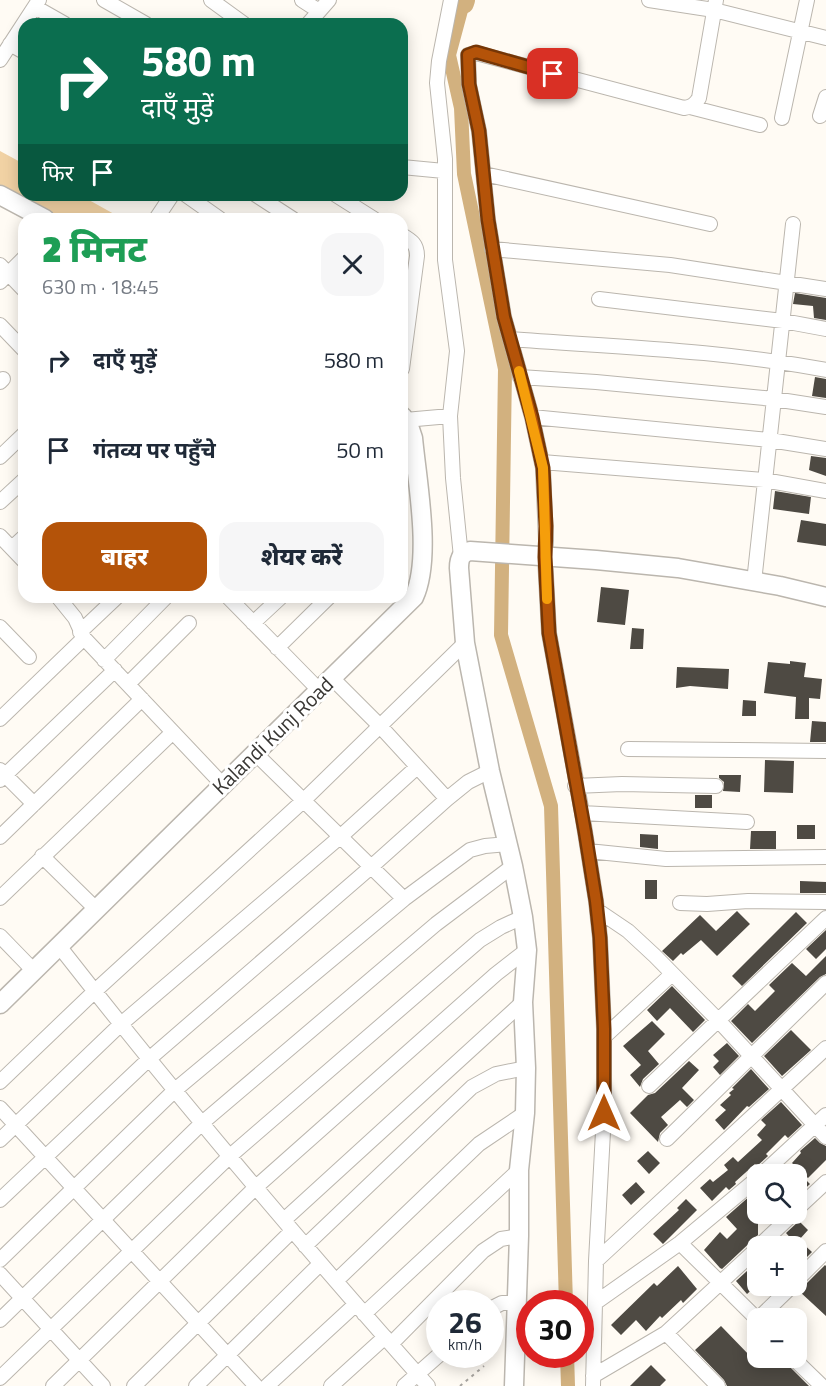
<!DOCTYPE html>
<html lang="hi">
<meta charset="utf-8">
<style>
body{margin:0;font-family:"Titillium Web","Noto Sans Devanagari",sans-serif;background:#f6f6f7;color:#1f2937;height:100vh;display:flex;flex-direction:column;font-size:22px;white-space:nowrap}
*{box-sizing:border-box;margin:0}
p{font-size:20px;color:#747a83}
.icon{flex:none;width:33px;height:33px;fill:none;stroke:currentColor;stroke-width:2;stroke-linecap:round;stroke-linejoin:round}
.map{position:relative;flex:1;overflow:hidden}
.panel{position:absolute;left:18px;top:213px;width:390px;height:390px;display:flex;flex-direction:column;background:#fff;border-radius:18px;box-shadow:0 3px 15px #0003}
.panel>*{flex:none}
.top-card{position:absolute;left:18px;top:18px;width:390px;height:183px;border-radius:18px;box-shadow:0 3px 15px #0003;background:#0b6e4f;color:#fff;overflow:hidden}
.tools{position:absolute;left:747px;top:1164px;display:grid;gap:12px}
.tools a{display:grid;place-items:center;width:60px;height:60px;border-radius:12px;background:#fff;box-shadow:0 3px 15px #0003;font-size:30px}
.speed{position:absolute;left:426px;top:1290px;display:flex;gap:12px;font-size:30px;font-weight:700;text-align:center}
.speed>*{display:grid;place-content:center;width:78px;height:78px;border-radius:50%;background:#fff;box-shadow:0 3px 15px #0003;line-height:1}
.speed small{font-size:15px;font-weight:400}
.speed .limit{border:9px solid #d22;background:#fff;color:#111}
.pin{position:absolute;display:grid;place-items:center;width:51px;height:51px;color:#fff;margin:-26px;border-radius:12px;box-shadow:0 3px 9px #0006}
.me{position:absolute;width:66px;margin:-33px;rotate:0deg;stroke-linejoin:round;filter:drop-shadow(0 0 4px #0008)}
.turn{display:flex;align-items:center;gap:21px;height:126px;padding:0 24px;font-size:27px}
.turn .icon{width:78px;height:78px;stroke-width:2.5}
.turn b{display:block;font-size:42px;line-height:51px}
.then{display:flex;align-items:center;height:57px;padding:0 24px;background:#0003;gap:12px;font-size:22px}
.round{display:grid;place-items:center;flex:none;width:63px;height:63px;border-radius:18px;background:#f6f6f7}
.summary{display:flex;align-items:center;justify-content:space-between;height:102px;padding:0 24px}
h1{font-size:36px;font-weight:800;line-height:45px;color:#1e9e55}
.button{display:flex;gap:12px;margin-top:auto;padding:12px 24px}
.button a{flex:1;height:69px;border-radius:18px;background:#b45309;color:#fff;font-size:24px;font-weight:800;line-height:69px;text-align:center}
.button a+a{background:#f6f6f7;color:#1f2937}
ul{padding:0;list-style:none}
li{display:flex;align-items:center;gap:18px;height:90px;padding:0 24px}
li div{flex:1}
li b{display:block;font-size:22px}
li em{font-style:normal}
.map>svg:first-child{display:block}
.green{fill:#f1d2a4}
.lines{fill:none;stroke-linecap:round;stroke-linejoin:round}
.canal{stroke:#d2b17f;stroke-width:14}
.river{stroke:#d2b17f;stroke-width:22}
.building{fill:#4e4a43}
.minor-casing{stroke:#bbb6ae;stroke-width:16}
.tertiary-casing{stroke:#bbb6ae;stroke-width:21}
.path{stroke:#a7a49f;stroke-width:2;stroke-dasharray:3 4.5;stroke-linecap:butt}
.minor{stroke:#fff;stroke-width:14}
.tertiary{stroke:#fff;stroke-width:18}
.route-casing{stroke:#753606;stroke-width:15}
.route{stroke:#b45309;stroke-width:10}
.slow{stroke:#f59e0b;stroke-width:10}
.labels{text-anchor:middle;stroke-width:6;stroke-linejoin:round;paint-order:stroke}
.street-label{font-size:21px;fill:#393734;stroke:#fff}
</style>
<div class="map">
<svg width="826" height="1386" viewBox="0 0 826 1386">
<rect width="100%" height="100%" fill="#fffbf4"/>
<path class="green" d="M0 151 24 164V195H80L123 219H53L0 191Z"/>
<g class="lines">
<path class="canal" d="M463 3 449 55 461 108 464 174 505 369 501 635 551 806 566 1304
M567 1354 568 1386"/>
<path class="river" d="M463 3 464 0"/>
</g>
<path class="building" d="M795 293 826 298V320L814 318 813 306 793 304Z
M815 377 826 379V398L812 396Z
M811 456 826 458V476L809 470Z
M775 491 811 497 809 514 773 509Z
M801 520 826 524V546L797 542Z
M601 587 629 590 625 625 597 622Z
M632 628 644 629 643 649H630Z
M790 661 806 663 804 677 822 679 820 699 809 698V719H795L796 697 764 693 768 662 790 664Z
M677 667 729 669 728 689 690 686 676 688Z
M743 700 756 701V716H742Z
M812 721 826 722V742H810Z
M765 760 794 761 793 793 764 792Z
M719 775H741L740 792 723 791 724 782 719 778Z
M695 795H712V808H695Z
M797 825H815V839H797Z
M751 831H776V849H750Z
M640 834 658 835V849L640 847Z
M645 880H657V899H645Z
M800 881 826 882V893H800Z
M737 911 750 924 717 956 701 940 683 955 681 953 673 961 662 951 700 915 716 931Z
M796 912 807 923 742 986 732 976Z
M826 930V949L816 959 806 949Z
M826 956V974L820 977 752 1043 731 1021 748 1004 755 1011 775 991 769 985 792 963 806 976Z
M672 986 705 1020 693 1032 670 1008 657 1021 647 1010Z
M652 1021 665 1034 648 1051 659 1064 643 1079 640 1087 630 1075 641 1065 623 1046Z
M791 1030 811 1050 782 1076 764 1056Z
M727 1043 739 1056 720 1075 713 1067 719 1061 713 1055Z
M689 1061 699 1070 682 1088 694 1100 687 1107 680 1100 661 1117 668 1125 660 1133 658 1142 630 1113 648 1095 655 1093Z
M751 1069 769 1089 749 1107 747 1106 724 1130 715 1120 726 1110 720 1105 731 1095 729 1093 734 1089 732 1088Z
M781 1102 802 1125 788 1138 785 1135 766 1154 768 1156 757 1166 755 1164 735 1182 736 1184 729 1190 726 1187 712 1201 700 1188 710 1179 713 1182 728 1170 724 1165 733 1157 738 1162 762 1140 757 1135 766 1125 761 1120Z
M815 1138 820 1143 826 1146V1160L808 1178 792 1163 801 1153 800 1151Z
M648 1151 660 1163 649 1174 637 1161Z
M796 1170 810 1184 796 1197Z
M636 1182 645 1192 631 1205 622 1195Z
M751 1195 758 1203V1235L722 1269 720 1268 704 1250 720 1232 727 1239 737 1229 726 1217Z
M686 1199 697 1210 663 1244 653 1234 679 1210 677 1208Z
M799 1221 808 1230 799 1240 812 1252 796 1268V1242L795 1243 786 1233Z
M758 1261V1284L747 1294 736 1281Z
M825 1265 826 1266V1316L799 1291Z
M678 1266 697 1289 683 1303 681 1300 662 1318 660 1316 646 1331 636 1320 621 1335 611 1325 654 1283 657 1286Z
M721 1326 752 1358H784L787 1364 809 1386H727L724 1380 695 1350Z
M651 1365 666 1380 660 1386H630Z"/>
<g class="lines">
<defs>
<path id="minor" d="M104 0 146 24
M211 0 244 24
M302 0 319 11
M451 0 439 61 437 83 445 159V260L457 351 450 416 453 478 461 557
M649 0 714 10 826 38
M35 7 65 24
M308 24 329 0
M10 44 24 52
M0 60 39 0
M690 107 760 125
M820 116 826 97
M782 118 807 0
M402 167 444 171
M484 174 710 224
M186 195 220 219
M256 195 293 219
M336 195 374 219
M156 219 172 195
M402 235C412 241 417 244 417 256L402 369
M492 249 670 265 826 289
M0 265 24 290
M0 282 24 258
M599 299 783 321 826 329
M0 325 24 350
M510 339C616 347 722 350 826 370
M520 377 596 382 774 399 826 407
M0 382 3 379
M532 417 770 440 826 449
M405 420 450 416
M0 457 24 434
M542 462 764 480 826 491
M0 502 24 480
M0 536 24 561
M12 548 24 537
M754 582 793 224
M58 597 75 618 84 638 223 785
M228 597 319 690
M253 623 281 597
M0 627 29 657
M80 632 117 597
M277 648 329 597
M104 660 166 597
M332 678 380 726 447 799
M128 684 189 623
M0 719 84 638
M628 749 826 751
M255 753 404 899
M0 770 34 804
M0 780 115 670
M575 786 622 784 716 786
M582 813 747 822
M0 837 142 699
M588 851 666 859 826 857
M42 856 96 909
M0 898 173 732
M680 903 707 904 748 901 826 902
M597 910 628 931 655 956 718 1020 826 1137
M0 936 34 971
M59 946C177 1097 301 1243 428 1386
M604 1037 672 974
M0 1082 95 991 303 801 465 643
M649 1086 826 918
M0 1108 256 1386
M667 1139 826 983
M0 1140 121 1024 340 837 417 767
M762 1174 826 1115
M0 1200 149 1059 371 867 447 799 468 782 490 771
M796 1210 826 1182
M284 1220 523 1002
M680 1243 758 1320
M305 1246 472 1087 496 1074 526 1068
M759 1246 793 1214
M0 1260 175 1090 404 899 470 850 485 846 508 844
M596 1261 826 1048
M0 1274 103 1386
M336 1281 479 1144 525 1113
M796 1281 826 1251
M595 1303 680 1243 758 1178
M490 1309 502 1303H517
M364 1314 519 1170
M759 1318 792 1286
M0 1320 202 1123 436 924 513 866
M666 1333 718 1386
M391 1344 483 1251 501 1239 519 1236
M793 1358 822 1386
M593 1376 666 1333 758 1248
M0 1378 230 1156 480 940 501 927 523 917
M53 1386 256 1187 496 974 527 950
M134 1386 292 1231
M196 1386 320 1264
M267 1386 356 1304
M331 1386 385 1337
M404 1386 440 1354
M593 1386 596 1261 604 1113V1029L600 938 596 901 582 813 549 633 545 557 546 541 543 468 532 417 504 317 488 220 479 131 469 85 468 55 476 53 684 108C691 107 695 105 699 98L716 0"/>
<path id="tertiary" d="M0 195 45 219
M0 1004 414 597C432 558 417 481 413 438L409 426 402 416
M514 1386 519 1236V1170L525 1113 526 1068 523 1002 527 950 523 917 513 866 490 771 465 643 459 568C459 559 461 553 470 551L596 560 678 568 780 586 826 597"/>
</defs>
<use href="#minor" class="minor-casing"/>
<use href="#tertiary" class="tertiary-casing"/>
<path class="path" d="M460 1386 484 1366"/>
<use href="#minor" class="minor"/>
<use href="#tertiary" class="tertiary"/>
</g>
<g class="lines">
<defs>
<path id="route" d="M553 74 476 52 468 55 469 84 479 131 488 220 504 317 532 417 543 468 546 526 545 557 549 633 585 832 596 901 600 938 604 1029V1113"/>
</defs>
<use href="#route" class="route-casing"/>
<use href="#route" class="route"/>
<path class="slow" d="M519 371 543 468 547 599"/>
</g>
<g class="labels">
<g class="street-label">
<text transform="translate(273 736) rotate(-44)" y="7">Kalandi Kunj Road</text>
</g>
</g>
</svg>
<div class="tools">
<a><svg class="icon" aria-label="search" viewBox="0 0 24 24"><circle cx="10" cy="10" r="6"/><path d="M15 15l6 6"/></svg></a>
<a>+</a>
<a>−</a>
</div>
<div class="speed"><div>26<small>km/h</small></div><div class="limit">30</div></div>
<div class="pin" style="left:553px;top:74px;background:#d93025"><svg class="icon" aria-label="arrive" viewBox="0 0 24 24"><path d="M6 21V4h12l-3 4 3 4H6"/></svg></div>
<svg class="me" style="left:604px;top:1113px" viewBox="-20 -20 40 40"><path d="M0-17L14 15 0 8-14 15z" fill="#b45309" stroke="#fff" stroke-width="4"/></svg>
<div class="top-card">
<div class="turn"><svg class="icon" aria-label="right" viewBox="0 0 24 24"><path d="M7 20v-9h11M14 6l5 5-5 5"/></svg><div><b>580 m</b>दाएँ मुड़ें</div></div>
<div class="then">फिर<svg class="icon" aria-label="arrive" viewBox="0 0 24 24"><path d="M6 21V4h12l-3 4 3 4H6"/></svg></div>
</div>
<section class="panel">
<div class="summary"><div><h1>2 मिनट</h1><p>630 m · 18:45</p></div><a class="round"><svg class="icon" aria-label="close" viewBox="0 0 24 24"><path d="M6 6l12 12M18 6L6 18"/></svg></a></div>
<ul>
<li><svg class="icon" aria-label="right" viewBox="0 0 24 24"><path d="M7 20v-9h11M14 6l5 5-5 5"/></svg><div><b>दाएँ मुड़ें</b></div><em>580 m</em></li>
<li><svg class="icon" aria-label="arrive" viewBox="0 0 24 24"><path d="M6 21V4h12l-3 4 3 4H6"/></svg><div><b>गंतव्य पर पहुँचे</b></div><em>50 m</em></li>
</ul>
<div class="button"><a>बाहर</a><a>शेयर करें</a></div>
</section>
</div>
